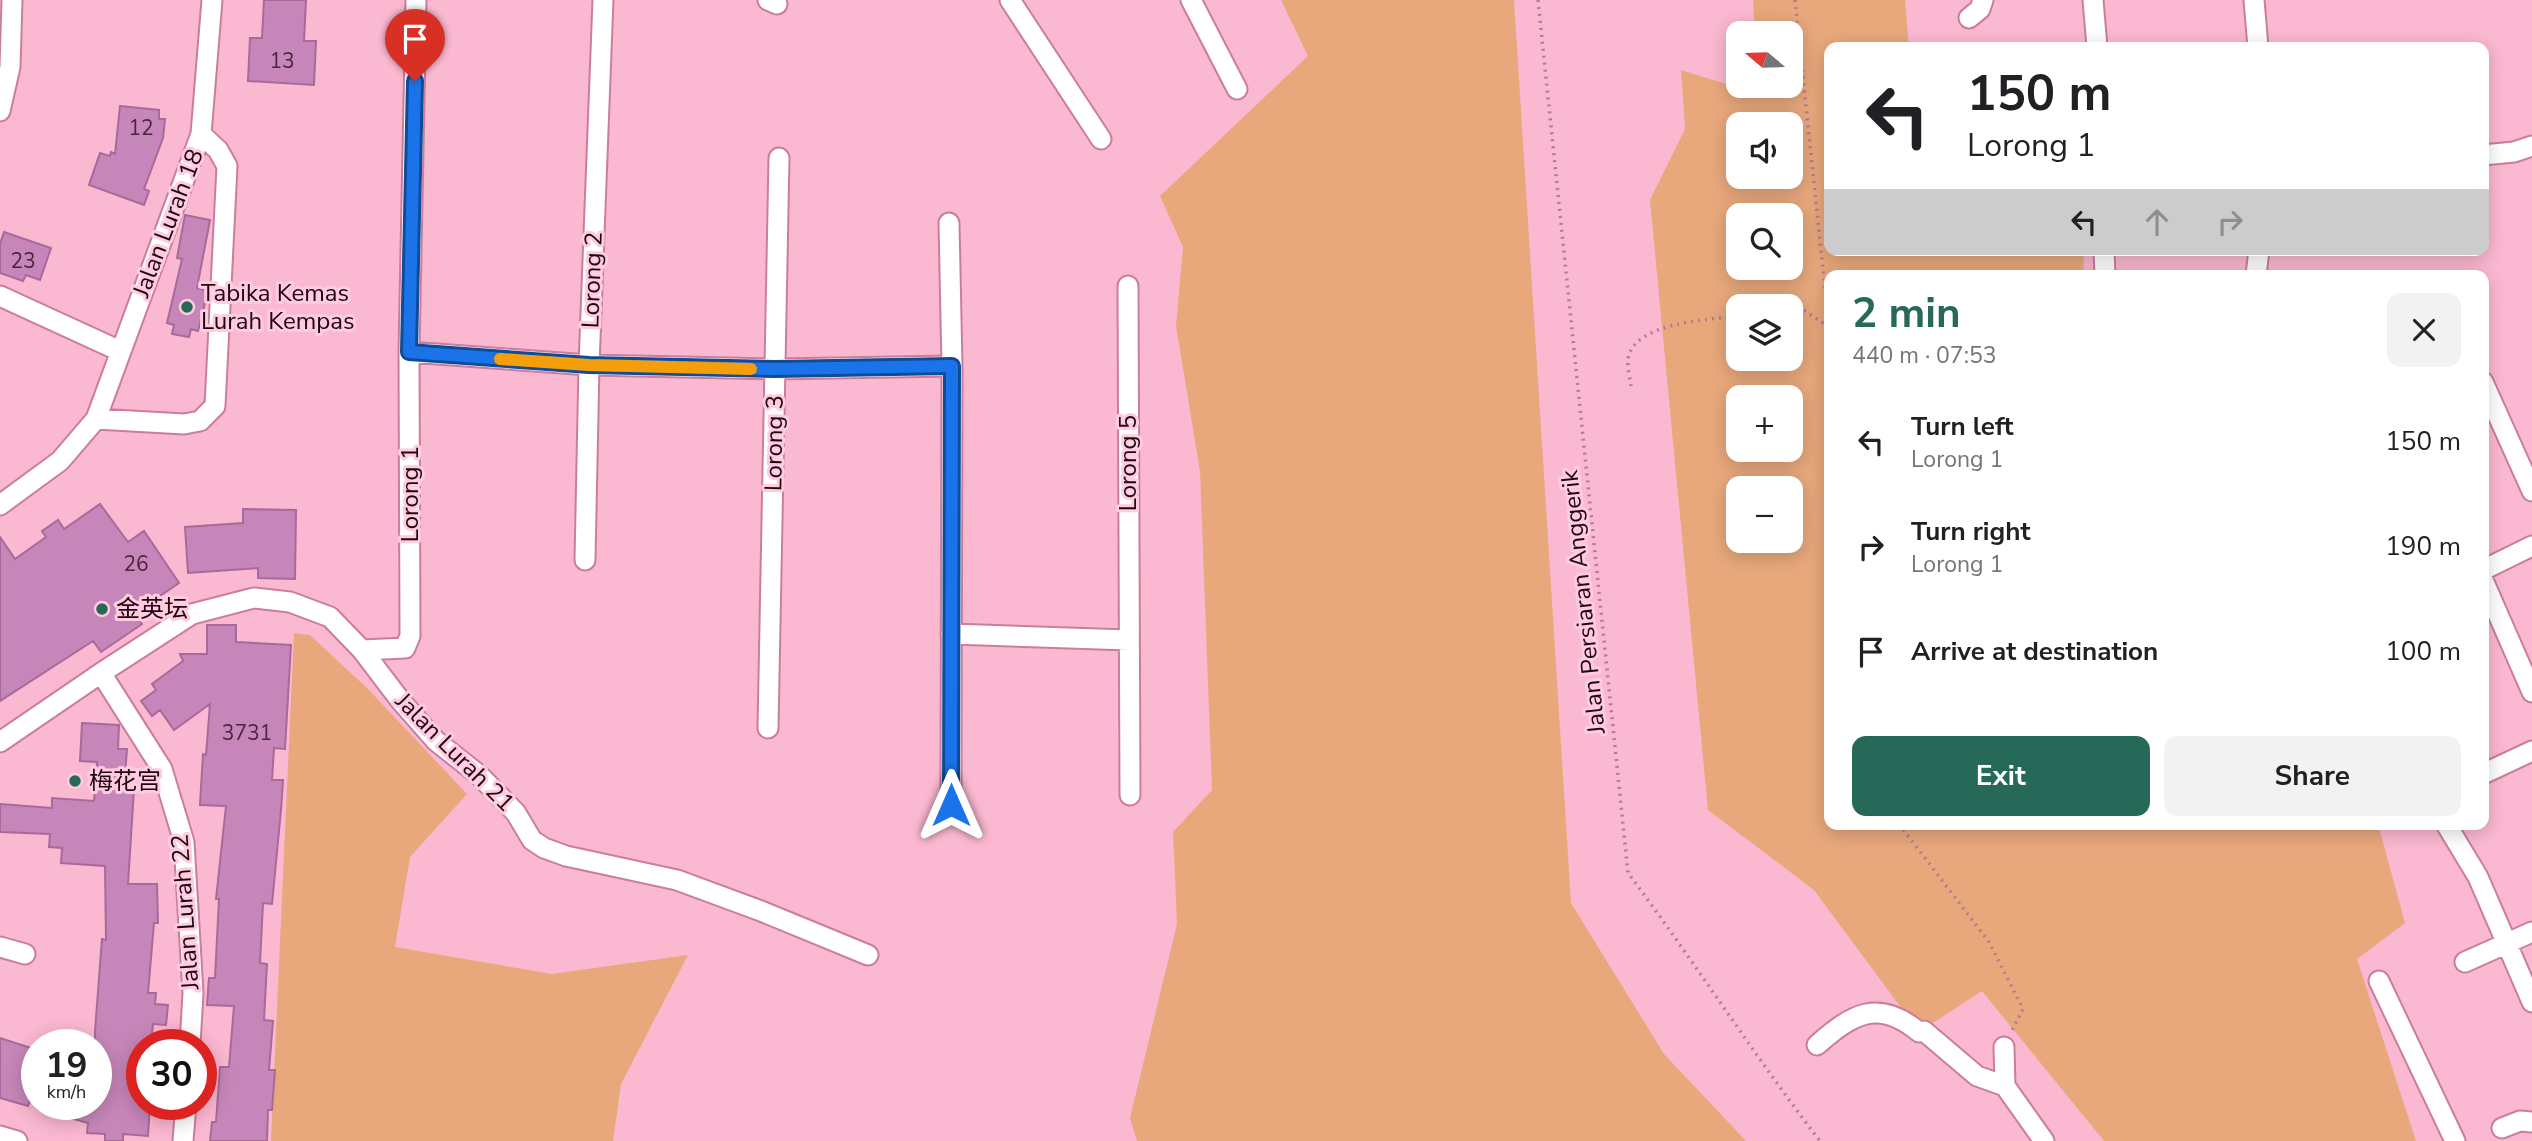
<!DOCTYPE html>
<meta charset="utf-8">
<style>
body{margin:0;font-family:"Nunito Sans","Noto Sans SC",sans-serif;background:#f2f2f2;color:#202124;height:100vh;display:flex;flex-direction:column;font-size:26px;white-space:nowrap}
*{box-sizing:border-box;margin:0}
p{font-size:23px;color:#757577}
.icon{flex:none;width:38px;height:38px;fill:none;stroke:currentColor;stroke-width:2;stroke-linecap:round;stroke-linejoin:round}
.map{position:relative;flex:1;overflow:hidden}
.drawer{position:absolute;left:1824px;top:270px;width:665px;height:560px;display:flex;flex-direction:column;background:#fff;border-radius:14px;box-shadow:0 4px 18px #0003}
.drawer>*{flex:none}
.guide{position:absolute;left:1824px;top:42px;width:665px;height:214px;border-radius:14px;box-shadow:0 4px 18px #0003;background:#fff;color:#202124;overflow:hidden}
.needle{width:46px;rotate:289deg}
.tools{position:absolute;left:1726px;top:21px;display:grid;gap:14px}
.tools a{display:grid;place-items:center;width:77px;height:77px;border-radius:14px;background:#fff;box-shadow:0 4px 18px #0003;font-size:35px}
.speed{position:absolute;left:21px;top:1029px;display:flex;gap:14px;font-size:35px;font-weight:700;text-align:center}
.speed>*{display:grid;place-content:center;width:91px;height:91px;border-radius:50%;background:#fff;box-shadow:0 4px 18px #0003;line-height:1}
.speed small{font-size:18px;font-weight:400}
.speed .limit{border:10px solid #d22;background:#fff;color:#111}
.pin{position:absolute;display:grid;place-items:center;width:60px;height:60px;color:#fff;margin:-72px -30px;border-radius:50% 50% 50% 0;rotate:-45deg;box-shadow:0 0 7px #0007}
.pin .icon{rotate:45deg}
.me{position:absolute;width:77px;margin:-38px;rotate:0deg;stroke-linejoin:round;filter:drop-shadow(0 0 5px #0008)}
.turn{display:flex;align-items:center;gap:24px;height:147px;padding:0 28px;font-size:32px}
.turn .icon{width:91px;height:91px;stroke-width:2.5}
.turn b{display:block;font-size:49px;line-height:60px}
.lanes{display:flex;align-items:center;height:66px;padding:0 28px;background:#0003;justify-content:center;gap:35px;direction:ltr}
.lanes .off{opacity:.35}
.round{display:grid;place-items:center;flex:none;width:74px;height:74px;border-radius:14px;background:#f2f2f2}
.summary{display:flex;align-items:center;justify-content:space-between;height:119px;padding:0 28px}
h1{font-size:42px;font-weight:700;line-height:52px;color:#266959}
.cta{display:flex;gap:14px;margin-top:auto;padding:14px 28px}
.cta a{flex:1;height:80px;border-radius:14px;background:#266959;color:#fff;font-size:28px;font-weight:700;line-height:80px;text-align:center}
.cta a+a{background:#f2f2f2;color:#202124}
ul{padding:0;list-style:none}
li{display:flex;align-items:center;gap:21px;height:105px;padding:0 28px}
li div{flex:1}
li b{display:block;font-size:26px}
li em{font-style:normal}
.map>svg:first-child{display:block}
.green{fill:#e8a87c;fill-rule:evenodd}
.building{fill:#c786b9;stroke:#a8699b;stroke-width:2}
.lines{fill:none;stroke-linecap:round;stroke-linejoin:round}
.minor-casing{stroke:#cb7d9c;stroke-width:23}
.path{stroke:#b27c91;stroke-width:3.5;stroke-dasharray:2 5;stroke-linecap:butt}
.minor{stroke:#fff;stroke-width:19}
.route-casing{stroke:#114b97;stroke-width:18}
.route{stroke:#1a73e8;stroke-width:12}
.slow{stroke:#f59e0b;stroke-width:12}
.poi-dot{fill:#266959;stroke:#ffcbde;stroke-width:2.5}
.labels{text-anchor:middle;stroke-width:6;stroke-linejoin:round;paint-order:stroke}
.number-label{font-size:21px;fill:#4a253c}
.street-label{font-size:24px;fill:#210512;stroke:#ffcbde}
.poi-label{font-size:24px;fill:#210512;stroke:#ffcbde;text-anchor:start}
</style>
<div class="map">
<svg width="2532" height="1141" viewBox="0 0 2532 1141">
<rect width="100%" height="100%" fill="#fbb8d1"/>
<path class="green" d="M1281 0H1514L1571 903 1664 1054 1746 1141H1137L1130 1118 1177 924 1173 832 1212 790 1200 471 1176 326 1183 247 1160 196 1308 56Z
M1753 0H1905L1909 47H1829V250H2084L2083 275H1829V824H2378L2405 923 2357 959 2416 1141H2104L1982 991 1919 1032 1814 890 1708 810 1650 200 1685 129 1681 70 1758 94V86H1790V33H1755ZM1738 124H1790V177H1738ZM1738 215H1790V268H1738ZM1738 306H1790V359H1738ZM1738 397H1790V450H1738ZM1738 488H1790V541H1738Z
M294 633 310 635 367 688 467 794 410 857 395 947 552 974 688 955 621 1084 613 1141H271Z"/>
<path class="building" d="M264 0H306L304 41H316L314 85 248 81 250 38H262Z
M120 106 159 110V119H165L163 138 144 189 149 191 144 205 89 185 100 153 110 156 111 152 115 154Z
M185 215 210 220 197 288 208 291 198 331 191 329 189 337 172 334 174 325 167 323 182 259 177 258Z
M4 232 51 248 40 280 26 275 23 281 0 273V244Z
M100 504 128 542 144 531 179 583 135 613 142 624 101 652 93 641 0 701V537L15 559 46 537 42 531 58 520 64 529Z
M243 509 296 510 295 579 258 578V568L188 573 185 527 243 523Z
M207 625H236V642L291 645 285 749 274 748 272 780H283L281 810 272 904 263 903 260 963 267 964 264 1020 273 1021 269 1070H275L272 1110H268L267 1141H210L212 1122H216L220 1067H229L234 1006 207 1005 209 978H215L219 899H216L226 806 200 805 203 754 206 755 210 704 174 730 160 710 152 716 141 701 156 690 152 684 183 661 180 654H207Z
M82 723 119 725 118 749H127L124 788 134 789 128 884H157L158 923H154L148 993H156L155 1004 168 1005 166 1025 153 1024 151 1045H142V1104H150L148 1136 123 1134V1141H105V1134L87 1133 88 1123 38 1109 39 1104H96L95 1031 102 939 106 940 105 866 61 863 62 848 49 847 50 834 0 832V804L52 808V798L94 801 97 762 80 761Z
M0 1038 37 1050V1080L28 1106 0 1098Z"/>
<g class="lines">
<defs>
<path id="minor" d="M768 0 777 4
M1010 0 1101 139
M1191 0 1237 89
M2093 0 2097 47
M2254 0 2258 47
M1969 18 1980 9 1983 0
M0 111 10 67 12 0
M2483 155 2514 152 2532 146
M949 223 952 366 951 805
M2104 250 2105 275
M2256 275 2259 250
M1128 286 1130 795
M0 296 120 351
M409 352 589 365 775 369 952 366
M2483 382 2532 491
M96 419 184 424 200 421 215 406 227 166 218 150 201 134
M0 505 60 461 96 419 201 134 212 0
M585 560 589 365 603 0
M2483 570 2532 546
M2483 580 2532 692
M951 634 1129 640
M362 650 405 648 410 636 409 352 416 0
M101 673 162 769 184 842 193 993 190 1045
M768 728 779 158
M0 742 101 673 192 614 254 598 290 602 330 617 362 650 400 700 436 741 479 775 516 813 532 840 544 848 566 856 677 880 761 911 868 955
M2483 774 2532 751
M2446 824 2478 877 2532 1002
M0 947 25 954
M2465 962 2532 932
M2379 981 2455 1141
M1817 1045C1852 1014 1878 998 1919 1032L1924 1031 1977 1076 2005 1086
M2004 1047 2005 1086 2044 1141
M2502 1128 2520 1121 2532 1122
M0 1136 17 1141
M183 1141 186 1104"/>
</defs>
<use href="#minor" class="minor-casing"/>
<path class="path" d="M1538 0 1628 873C1694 961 1753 1054 1820 1141
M1795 0 1829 327
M1790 312 1805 311 1829 327
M1631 386C1630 378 1627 367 1628 359 1634 322 1708 320 1738 316
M1899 824 1989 942 2023 1009 2011 1032"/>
<use href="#minor" class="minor"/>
</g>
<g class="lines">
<defs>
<path id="route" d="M415 81 409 352 589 365 775 369 952 366 951 805"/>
</defs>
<use href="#route" class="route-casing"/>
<use href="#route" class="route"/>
<path class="slow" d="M500 359 589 365 751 369"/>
</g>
<g class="poi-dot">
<circle cx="187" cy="307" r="7"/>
<circle cx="102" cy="609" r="7"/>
<circle cx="75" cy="781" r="7"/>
</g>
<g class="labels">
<g class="number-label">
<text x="282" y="68">13</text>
<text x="141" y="135">12</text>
<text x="23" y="268">23</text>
<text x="136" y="571">26</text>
<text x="247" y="740">3731</text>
</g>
<g class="street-label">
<text transform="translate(168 223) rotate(-69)" y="8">Jalan Lurah 18</text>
<text transform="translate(592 280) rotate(-88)" y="8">Lorong 2</text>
<text transform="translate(774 443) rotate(-89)" y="8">Lorong 3</text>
<text transform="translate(1128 463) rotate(-90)" y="8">Lorong 5</text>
<text transform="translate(410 494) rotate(-90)" y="8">Lorong 1</text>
<text transform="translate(1583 602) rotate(-96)" y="8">Jalan Persiaran Anggerik</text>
<text transform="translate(455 752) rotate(45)" y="8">Jalan Lurah 21</text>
<text transform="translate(185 912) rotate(-94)" y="8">Jalan Lurah 22</text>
</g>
<g class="poi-label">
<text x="201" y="301">Tabika Kemas<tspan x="201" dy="28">Lurah Kempas</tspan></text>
<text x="116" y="617">金英坛</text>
<text x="89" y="789">梅花宫</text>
</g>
</g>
</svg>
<div class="tools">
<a><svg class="needle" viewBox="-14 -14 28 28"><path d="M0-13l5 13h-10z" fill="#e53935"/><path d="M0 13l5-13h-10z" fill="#757577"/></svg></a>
<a><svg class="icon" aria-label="sound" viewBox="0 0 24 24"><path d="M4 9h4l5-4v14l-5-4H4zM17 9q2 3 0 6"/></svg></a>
<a><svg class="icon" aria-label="search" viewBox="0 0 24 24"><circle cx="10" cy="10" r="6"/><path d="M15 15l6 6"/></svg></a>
<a><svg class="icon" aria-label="layers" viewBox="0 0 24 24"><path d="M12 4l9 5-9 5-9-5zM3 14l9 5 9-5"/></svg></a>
<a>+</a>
<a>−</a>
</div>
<div class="speed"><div>19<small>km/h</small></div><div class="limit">30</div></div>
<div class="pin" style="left:415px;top:81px;background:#d93025"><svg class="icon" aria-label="arrive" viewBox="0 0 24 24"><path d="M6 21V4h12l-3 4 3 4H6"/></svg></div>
<svg class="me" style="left:951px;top:805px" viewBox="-20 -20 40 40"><path d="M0-17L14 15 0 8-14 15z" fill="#1a73e8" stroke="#fff" stroke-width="4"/></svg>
<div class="guide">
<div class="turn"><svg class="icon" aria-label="left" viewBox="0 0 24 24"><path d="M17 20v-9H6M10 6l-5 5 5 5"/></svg><div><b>150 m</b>Lorong 1</div></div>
<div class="lanes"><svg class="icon" aria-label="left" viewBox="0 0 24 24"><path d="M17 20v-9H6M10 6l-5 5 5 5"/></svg><svg class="icon off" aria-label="ahead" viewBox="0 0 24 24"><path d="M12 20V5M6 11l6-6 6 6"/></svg><svg class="icon off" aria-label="right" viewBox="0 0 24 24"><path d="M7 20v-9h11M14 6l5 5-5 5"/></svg></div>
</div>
<section class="drawer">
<div class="summary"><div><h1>2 min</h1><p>440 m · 07:53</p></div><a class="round"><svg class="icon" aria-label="close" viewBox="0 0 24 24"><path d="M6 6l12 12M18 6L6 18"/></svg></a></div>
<ul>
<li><svg class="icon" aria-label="left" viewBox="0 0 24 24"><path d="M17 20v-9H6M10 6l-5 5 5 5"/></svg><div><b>Turn left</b><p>Lorong 1</p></div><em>150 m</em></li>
<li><svg class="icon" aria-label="right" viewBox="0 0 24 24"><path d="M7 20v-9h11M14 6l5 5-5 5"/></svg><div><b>Turn right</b><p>Lorong 1</p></div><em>190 m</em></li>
<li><svg class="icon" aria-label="arrive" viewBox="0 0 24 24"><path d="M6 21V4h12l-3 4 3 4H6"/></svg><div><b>Arrive at destination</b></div><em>100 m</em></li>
</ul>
<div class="cta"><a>Exit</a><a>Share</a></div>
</section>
</div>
